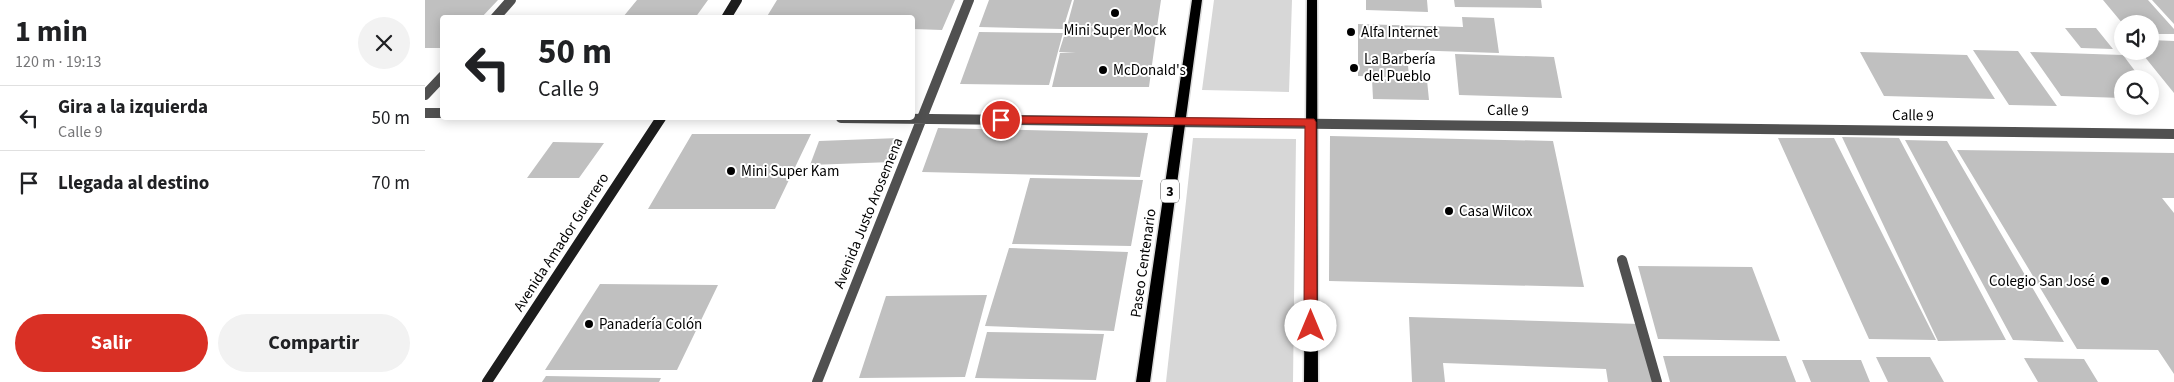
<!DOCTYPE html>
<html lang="es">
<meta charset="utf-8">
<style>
body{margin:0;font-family:"Source Sans 3",sans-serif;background:#f2f2f2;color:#202124;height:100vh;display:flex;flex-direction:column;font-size:19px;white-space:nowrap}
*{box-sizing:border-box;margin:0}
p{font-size:16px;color:#757577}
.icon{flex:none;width:28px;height:28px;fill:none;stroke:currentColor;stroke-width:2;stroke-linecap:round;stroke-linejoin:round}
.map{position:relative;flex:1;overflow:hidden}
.drawer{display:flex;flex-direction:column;background:#fff;width:425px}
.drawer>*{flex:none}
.top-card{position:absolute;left:15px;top:15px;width:475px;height:105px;border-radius:5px;box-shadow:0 2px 12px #0003;background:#fff;color:#202124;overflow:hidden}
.controls{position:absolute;left:1689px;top:15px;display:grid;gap:10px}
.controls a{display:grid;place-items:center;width:45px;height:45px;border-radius:50%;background:#fff;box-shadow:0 2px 12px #0003;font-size:25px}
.pin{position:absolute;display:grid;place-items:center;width:42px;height:42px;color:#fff;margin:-21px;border:2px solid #fff;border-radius:50%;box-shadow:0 1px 5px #0007}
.me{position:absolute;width:55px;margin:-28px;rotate:0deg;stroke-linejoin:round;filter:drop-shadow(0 0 4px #0008)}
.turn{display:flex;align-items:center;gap:18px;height:105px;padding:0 15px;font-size:22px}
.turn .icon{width:65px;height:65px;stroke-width:2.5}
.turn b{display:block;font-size:35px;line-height:42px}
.round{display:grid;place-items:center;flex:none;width:52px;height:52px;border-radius:26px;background:#f2f2f2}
.summary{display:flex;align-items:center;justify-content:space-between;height:85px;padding:0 15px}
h1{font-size:30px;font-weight:700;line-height:38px}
.button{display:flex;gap:10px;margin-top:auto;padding:10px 15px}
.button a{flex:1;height:58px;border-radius:30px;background:#d93025;color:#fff;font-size:20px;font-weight:700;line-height:58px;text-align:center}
.button a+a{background:#f2f2f2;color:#202124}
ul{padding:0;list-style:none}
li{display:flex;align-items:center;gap:15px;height:65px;padding:0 15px;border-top:1px solid #e0e0e0}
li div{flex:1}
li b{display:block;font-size:19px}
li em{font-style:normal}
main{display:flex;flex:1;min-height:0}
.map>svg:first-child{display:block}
.green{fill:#d7d7d7}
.building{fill:#c0c0c0}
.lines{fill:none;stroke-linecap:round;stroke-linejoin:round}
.primary-casing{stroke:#dbdbdb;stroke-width:3}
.service{stroke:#505050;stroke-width:10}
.minor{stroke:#505050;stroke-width:10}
.secondary{stroke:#1d1d1d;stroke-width:10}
.primary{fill:#000;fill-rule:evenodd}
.route{fill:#d93025;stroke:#8d1f18}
.poi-dot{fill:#000;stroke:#fff;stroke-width:2}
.labels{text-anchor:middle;stroke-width:4;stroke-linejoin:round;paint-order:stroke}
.shield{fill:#fff;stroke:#4c4c4c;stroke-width:1}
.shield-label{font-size:14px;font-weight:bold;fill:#000}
.poi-label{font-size:15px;fill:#000;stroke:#fff;text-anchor:start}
.street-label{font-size:15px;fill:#000;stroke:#fff}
</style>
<main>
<section class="drawer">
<div class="summary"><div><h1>1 min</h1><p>120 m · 19:13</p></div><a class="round"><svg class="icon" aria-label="close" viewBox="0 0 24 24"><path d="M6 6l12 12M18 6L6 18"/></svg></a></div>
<ul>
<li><svg class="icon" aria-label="left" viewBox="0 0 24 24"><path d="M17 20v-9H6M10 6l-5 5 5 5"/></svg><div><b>Gira a la izquierda</b><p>Calle 9</p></div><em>50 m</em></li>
<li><svg class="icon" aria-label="arrive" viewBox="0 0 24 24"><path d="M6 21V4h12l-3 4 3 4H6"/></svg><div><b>Llegada al destino</b></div><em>70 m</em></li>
</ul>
<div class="button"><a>Salir</a><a>Compartir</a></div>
</section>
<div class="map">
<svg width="1749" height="382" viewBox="0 0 1749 382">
<rect width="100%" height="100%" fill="#fff"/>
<path class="green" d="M789 0H867L864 92 777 90Z
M768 138 871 139 868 382H741Z"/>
<path class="building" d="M0 0H73L56 18H18V48H0Z
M212 0H283L270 18 198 17Z
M352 0H530L517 30 488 29V18H341Z
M564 0H647L638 29 554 27Z
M649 0H736L732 27 642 26Z
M941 0H1002L1003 12 941 10Z
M1029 0H1116L1117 8 1030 7Z
M1678 0H1723L1749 29V34H1725V24H1698Z
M1727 0H1749V24Z
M1037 17 1069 18 1074 53 982 50 984 78 933 76V24L1038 27Z
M642 27 732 28 724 87H627L635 53H651L634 52Z
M1640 28H1671L1688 49 1656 48Z
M554 32 638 33 624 85 535 84Z
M1725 40 1749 41V93L1715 51H1725Z
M1548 50 1593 51 1632 106 1584 105Z
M1435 52 1542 55 1570 99 1459 96Z
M1605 52 1698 55 1716 79H1698V98L1636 96Z
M1030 54 1129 57 1137 98 1034 95Z
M947 79 1002 80 1004 100 948 99Z
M513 128 723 133 715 177 497 172Z
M267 134H386L350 209H223Z
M905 136 1128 141 1159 287 904 281Z
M1417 137 1474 138 1581 340 1513 341Z
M474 138 467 162 385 165 394 141Z
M1353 138H1409L1511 340 1444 339Z
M1480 140 1522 141 1639 342 1588 340Z
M128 142 179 143 154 178H102Z
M1532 150 1749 153V198H1737L1749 213V374L1733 350 1652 349Z
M605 178 718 180 706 246 587 244Z
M584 248 703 252 689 331 560 326Z
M1213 266 1327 267 1355 341 1233 339Z
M175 284 293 285 252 370H120Z
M562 295 540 377 434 378 461 296Z
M984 317 1215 324 1229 382H1183L1181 369 1018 363 1020 382H987Z
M562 332 679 334 671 380 550 378Z
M1238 356H1361L1371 382H1245Z
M1451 357H1505L1519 382H1463Z
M1599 358 1659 359 1673 382H1613Z
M1377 360H1436L1445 382H1386Z
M121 376 236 378 234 382H117Z"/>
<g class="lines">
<defs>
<path id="primary" d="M767 0H777L725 382H711Z
M882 0H892L893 382H879Z"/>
</defs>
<use href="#primary" class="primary-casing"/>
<path class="service" d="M1197 260 1232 382"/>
<path class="minor" d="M70 18 86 0
M0 95 18 76
M0 113H18
M416 118 1749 134
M392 382 544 0"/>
<path class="secondary" d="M301 18 312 0
M62 382 236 118"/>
<use href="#primary" class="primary"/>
</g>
<path class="route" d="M576 116 889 119 891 122 892 326 890 330 886 332 881 330 879 326 880 126 576 123 571 120Z"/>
<g class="poi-dot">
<circle cx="690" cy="13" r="5"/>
<circle cx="926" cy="32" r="5"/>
<circle cx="929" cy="68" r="5"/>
<circle cx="678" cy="70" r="5"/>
<circle cx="306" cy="171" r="5"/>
<circle cx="1024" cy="211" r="5"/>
<circle cx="1680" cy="281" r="5"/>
<circle cx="164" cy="324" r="5"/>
</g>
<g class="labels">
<rect class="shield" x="736" y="179.5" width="18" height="23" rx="4"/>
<g class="shield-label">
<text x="745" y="196">3</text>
</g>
<g class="poi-label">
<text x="690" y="35" text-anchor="middle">Mini Super Mock</text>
<text x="936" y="37">Alfa Internet</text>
<text x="939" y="64">La Barbería<tspan x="939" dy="17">del Pueblo</tspan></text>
<text x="688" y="75">McDonald's</text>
<text x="316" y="176">Mini Super Kam</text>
<text x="1034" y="216">Casa Wilcox</text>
<text x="1670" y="286" text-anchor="end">Colegio San José</text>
<text x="174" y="329">Panadería Colón</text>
</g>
<g class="street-label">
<text transform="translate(1083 110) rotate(1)" y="5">Calle 9</text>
<text transform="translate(1488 115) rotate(1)" y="5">Calle 9</text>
<text transform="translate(443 213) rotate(-68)" y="5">Avenida Justo Arosemena</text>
<text transform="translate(136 242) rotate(-57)" y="5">Avenida Amador Guerrero</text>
<text transform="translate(718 263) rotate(-82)" y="5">Paseo Centenario</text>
</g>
</g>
</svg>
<div class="controls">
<a><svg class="icon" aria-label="sound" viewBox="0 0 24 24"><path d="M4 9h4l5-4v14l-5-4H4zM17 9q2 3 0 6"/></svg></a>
<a><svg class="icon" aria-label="search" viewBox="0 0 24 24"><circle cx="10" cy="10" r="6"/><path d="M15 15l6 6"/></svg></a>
</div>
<div class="pin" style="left:576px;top:120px;background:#d93025"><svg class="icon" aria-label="arrive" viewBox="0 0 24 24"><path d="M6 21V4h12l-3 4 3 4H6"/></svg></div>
<svg class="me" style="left:886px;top:326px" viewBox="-20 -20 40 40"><circle r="19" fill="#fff"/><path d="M0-13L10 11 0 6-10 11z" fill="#d93025"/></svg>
<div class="top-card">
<div class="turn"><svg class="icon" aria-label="left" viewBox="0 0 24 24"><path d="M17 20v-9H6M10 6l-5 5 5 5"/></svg><div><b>50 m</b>Calle 9</div></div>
</div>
</div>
</main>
